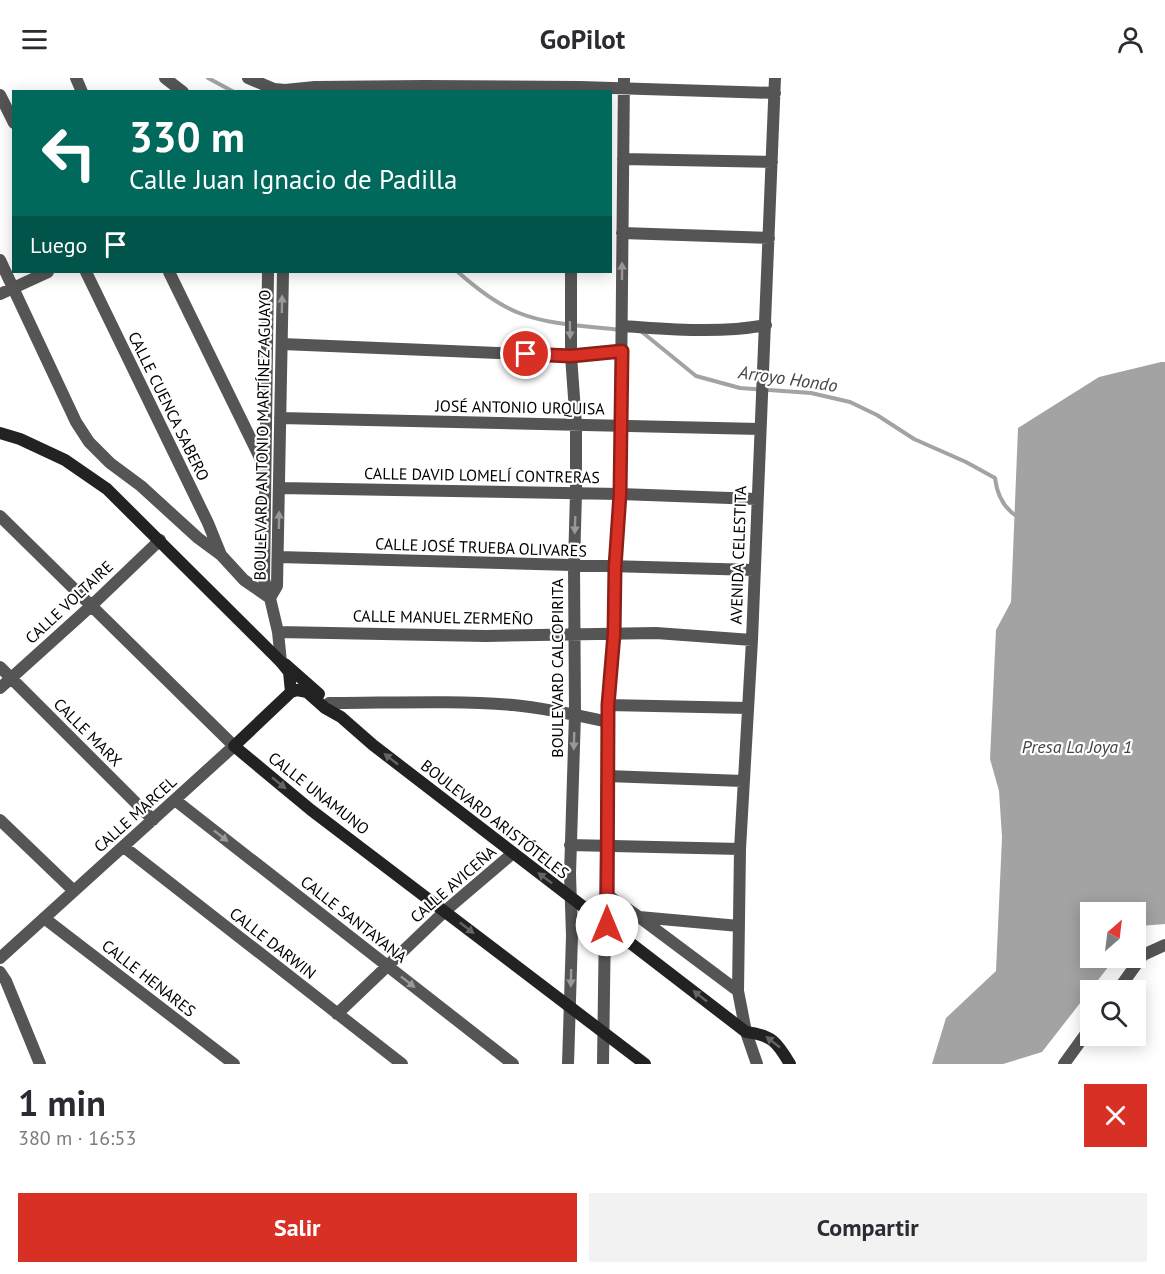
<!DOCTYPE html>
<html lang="es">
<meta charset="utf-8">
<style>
body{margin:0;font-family:"PT Sans",sans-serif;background:#f2f2f3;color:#2b2b33;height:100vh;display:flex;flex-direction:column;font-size:22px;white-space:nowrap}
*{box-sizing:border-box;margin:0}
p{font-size:20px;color:#7c7c81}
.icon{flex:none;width:33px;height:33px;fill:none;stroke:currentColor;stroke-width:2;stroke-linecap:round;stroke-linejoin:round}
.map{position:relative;height:986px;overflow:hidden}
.sheet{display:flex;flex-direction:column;background:#fff;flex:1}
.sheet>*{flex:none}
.hud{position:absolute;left:12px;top:12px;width:600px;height:183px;border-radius:0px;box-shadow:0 3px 15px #0003;background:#00695c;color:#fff;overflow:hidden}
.needle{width:39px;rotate:28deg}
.buttons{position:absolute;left:1080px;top:824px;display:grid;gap:12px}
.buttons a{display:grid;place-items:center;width:66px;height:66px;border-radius:0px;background:#fff;box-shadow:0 3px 15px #0003;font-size:30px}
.pin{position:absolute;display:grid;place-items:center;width:51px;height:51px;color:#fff;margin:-26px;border:3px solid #fff;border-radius:50%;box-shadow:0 2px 6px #0007}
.me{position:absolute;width:66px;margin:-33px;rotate:0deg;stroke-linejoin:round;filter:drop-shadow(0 0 4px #0008)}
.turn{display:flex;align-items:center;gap:21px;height:126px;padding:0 18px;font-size:27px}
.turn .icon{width:78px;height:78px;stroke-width:2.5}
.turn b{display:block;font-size:42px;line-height:51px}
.then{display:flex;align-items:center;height:57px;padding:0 18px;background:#0003;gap:12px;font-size:22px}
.round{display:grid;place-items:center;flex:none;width:63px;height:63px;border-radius:0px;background:#f2f2f3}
.head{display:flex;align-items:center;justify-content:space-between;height:102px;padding:0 18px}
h1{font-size:36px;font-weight:700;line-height:45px}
.primary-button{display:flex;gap:12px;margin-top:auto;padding:12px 18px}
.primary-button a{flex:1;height:69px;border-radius:0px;background:#d93025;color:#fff;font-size:24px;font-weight:700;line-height:69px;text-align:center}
.primary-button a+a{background:#f2f2f3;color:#2b2b33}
header{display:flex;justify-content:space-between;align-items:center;height:78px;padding:0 18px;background:#fff;font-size:27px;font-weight:700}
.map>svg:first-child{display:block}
.water{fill:#a3a3a3}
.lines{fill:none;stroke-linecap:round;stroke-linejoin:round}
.stream{stroke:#a3a3a3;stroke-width:4}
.street{stroke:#555;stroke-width:12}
.secondary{stroke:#222;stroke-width:12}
.oneway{fill:#999}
.oneway2{fill:#646464}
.route-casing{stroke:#8d1f18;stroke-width:15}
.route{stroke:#d93025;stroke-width:10}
.labels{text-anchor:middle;stroke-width:4.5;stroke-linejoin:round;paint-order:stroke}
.street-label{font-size:16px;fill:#000;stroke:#fff}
.water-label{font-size:18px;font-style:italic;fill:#444;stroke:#fff}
</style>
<header><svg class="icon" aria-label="menu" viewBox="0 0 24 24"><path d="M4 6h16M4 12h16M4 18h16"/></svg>GoPilot<svg class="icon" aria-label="person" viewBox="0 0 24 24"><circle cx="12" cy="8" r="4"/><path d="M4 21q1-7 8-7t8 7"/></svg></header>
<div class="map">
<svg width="1165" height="986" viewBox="0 0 1165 986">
<rect width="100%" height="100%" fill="#fff"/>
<path class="water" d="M1161 284H1165V846L1140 848 1136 854V834H1090V879H1116L1042 974 1003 986H932L946 940 996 893 1002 759 999 713 990 681 996 552 1011 524 1018 350 1099 299Z"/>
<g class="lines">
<path class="stream" d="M208 0 234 14
M458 194C476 210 496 226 519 235 549 247 587 248 620 252
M642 254 696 298 740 310 811 315 850 324 877 337 914 361 966 384 995 400C997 417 1003 430 1018 439"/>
<path class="street" d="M76 0 82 14
M165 0 183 14
M248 0 274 11 285 12 315 9 424 8 580 9 775 15
M0 17 14 45
M623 81 772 84
M622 155 769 160
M0 182 76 344 89 364 110 385 141 408 198 460 221 477 244 502 270 520
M86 194 208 445 221 477
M169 194 263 386
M268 194 264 502 270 520 278 554 281 584
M0 216 48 194
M622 248C670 251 718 256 766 247
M282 266 571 278 622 273
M280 340 760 351
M279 410 620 416 757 421
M0 438 234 668 0 880
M278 479 755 492
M270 520 277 508 283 194
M278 554 486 558 656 555 752 562
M0 589 153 742
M0 610 91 528 160 462
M329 625C390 625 452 622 513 627 545 630 577 637 608 644
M608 627 748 630
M607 698 743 703
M175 722 513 986
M0 742 74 813
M570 767 740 771
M124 769 402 986
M607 817 639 839 738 913
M639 839 739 848
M44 840 234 986
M0 894 6 903 40 986
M1118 912 1143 877 1165 867
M337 936 445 833 513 775
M568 986 572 858 570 796 575 636 574 487 576 415V347L571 278V194
M603 986 608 627 614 556 616 489 620 416 624 0
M757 986 746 954 738 913 740 771 752 562 775 0
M1064 986 1090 950"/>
<path class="secondary" d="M0 355 20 361 65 382 107 411 281 584 289 594 291 614
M285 586 319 616
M291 614 297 612 307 614 325 630 341 639 373 667 746 954C772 957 777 964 790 986
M291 614 234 668 311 732 645 986"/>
</g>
<defs><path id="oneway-solid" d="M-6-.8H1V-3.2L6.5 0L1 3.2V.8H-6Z" transform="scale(1.5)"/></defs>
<g class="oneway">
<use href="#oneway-solid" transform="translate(622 193) rotate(-90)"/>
<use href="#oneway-solid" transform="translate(282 226) rotate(-89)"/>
<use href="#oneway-solid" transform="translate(570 252) rotate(89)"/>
<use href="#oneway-solid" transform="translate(279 442) rotate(-89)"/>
<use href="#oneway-solid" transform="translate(575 447) rotate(92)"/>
<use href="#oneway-solid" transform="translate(574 663) rotate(92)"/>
<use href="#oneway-solid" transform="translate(221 758) rotate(38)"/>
<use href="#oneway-solid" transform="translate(571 900) rotate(91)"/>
<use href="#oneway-solid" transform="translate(408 904) rotate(38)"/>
</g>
<g class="oneway2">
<use href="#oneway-solid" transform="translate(391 681) rotate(-142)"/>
<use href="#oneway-solid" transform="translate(279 705) rotate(39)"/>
<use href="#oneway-solid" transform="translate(545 800) rotate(-143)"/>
<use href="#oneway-solid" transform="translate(467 850) rotate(38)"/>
<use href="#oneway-solid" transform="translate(700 918) rotate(-142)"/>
<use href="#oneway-solid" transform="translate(773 964) rotate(-142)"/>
</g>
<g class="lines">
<defs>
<path id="route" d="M526 276 571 278 622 273 620 416 615 489 614 556 608 627 607 847"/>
</defs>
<use href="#route" class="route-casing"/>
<use href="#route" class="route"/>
</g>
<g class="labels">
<g class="street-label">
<text transform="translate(169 328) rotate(64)" y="6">CALLE CUENCA SABERO</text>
<text transform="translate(520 329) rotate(1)" y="6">JOSÉ ANTONIO URQUISA</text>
<text transform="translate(262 357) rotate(-89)" y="6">BOULEVARD ANTONIO MARTÍNEZ AGUAYO</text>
<text transform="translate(482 397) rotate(1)" y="6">CALLE DAVID LOMELÍ CONTRERAS</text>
<text transform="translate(481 469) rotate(2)" y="6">CALLE JOSÉ TRUEBA OLIVARES</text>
<text transform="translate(738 477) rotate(-88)" y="6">AVENIDA CELESTITA</text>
<text transform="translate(69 524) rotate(-43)" y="6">CALLE VOLTAIRE</text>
<text transform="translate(443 539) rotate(1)" y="6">CALLE MANUEL ZERMEÑO</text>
<text transform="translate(557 590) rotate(-90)" y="6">BOULEVARD CALCOPIRITA</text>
<text transform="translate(88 654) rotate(45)" y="6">CALLE MARX</text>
<text transform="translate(319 715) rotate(38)" y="6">CALLE UNAMUNO</text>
<text transform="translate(135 736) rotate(-42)" y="6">CALLE MARCEL</text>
<text transform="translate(495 741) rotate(38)" y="6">BOULEVARD ARISTÓTELES</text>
<text transform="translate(453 806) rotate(-41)" y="6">CALLE AVICEÑA</text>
<text transform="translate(354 841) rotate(38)" y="6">CALLE SANTAYANA</text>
<text transform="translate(273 865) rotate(38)" y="6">CALLE DARWIN</text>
<text transform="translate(149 900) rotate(38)" y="6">CALLE HENARES</text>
</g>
<g class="water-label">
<text transform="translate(788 301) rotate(8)" y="6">Arroyo Hondo</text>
<text x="1077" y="675">Presa La Joya 1</text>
</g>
</g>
</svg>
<div class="buttons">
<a><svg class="needle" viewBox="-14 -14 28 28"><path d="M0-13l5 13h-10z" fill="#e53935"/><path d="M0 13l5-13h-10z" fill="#7c7c81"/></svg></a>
<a><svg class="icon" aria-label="search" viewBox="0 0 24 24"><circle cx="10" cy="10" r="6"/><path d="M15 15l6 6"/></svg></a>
</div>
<div class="pin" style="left:526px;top:276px;background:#d93025"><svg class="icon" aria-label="arrive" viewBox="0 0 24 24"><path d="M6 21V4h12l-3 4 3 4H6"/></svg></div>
<svg class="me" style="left:607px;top:847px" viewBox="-20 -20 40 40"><circle r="19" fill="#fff"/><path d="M0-13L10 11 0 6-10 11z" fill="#d93025"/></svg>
<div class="hud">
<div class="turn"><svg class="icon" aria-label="left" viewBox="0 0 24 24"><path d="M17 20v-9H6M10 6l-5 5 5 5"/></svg><div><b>330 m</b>Calle Juan Ignacio de Padilla</div></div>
<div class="then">Luego<svg class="icon" aria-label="arrive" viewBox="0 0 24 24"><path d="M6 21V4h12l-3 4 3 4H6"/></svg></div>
</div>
</div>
<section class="sheet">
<div class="head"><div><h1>1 min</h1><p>380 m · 16:53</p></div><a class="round" style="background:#d93025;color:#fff"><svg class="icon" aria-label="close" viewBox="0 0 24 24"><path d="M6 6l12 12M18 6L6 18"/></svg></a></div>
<div class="primary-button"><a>Salir</a><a>Compartir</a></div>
</section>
